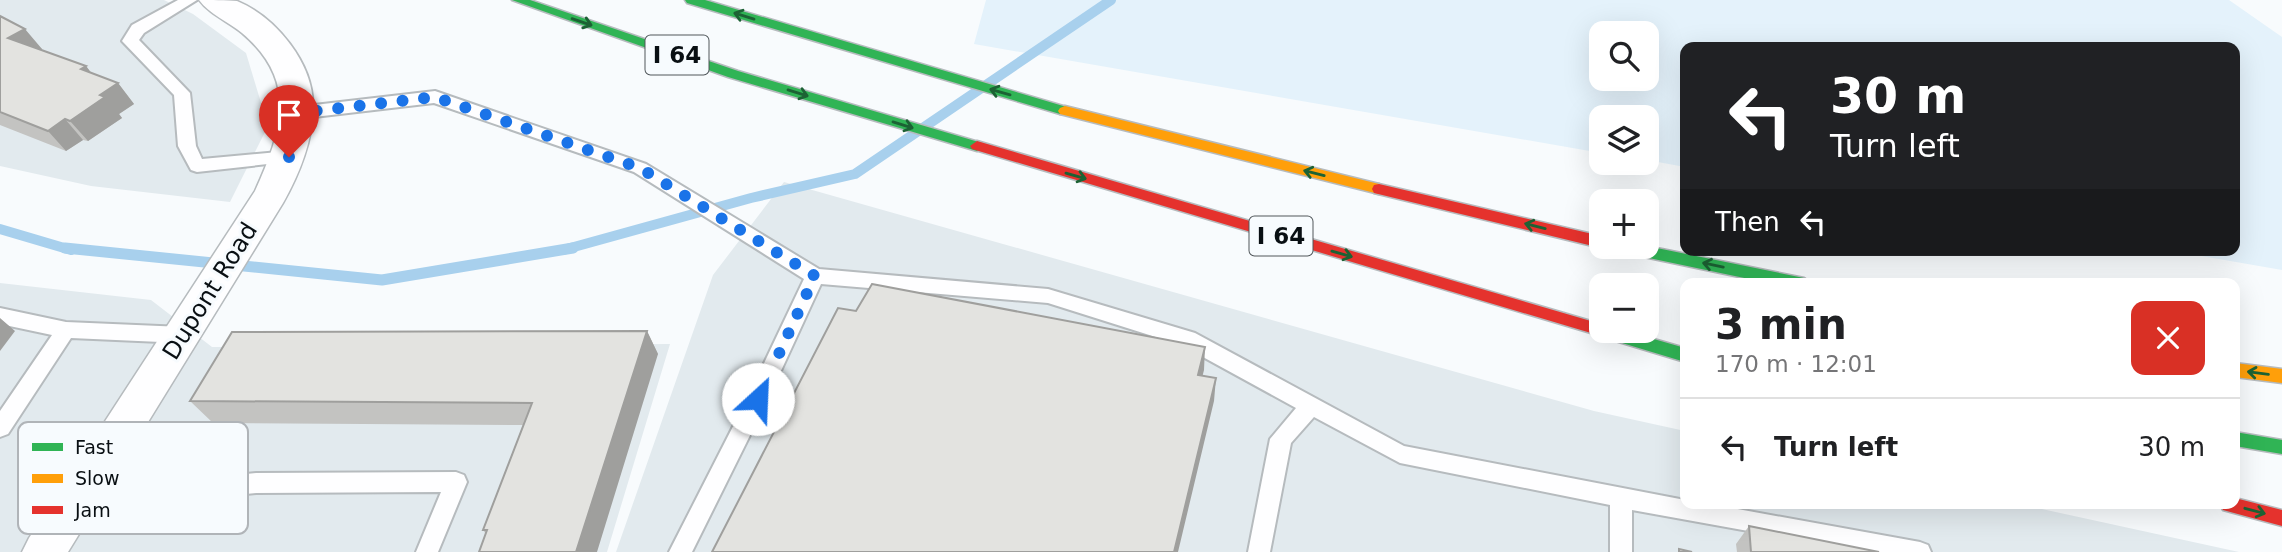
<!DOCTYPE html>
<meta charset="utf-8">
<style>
body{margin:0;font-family:"DejaVu Sans",sans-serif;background:#f2f2f2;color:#202124;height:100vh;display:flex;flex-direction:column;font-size:26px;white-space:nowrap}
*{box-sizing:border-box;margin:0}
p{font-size:23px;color:#757577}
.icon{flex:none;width:38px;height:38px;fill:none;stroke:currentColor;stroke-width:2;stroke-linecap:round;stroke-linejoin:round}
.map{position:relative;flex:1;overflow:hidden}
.details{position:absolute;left:1680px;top:278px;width:560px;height:231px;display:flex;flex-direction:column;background:#fff;border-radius:14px;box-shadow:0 7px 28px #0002}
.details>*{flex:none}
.top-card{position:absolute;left:1680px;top:42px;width:560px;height:214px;border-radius:14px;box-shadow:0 7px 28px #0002;background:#202124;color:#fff;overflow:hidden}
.buttons{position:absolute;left:1589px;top:21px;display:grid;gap:14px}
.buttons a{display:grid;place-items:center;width:70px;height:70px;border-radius:14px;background:#fff;box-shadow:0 7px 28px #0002;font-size:35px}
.pin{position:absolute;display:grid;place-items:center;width:60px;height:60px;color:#fff;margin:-72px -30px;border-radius:50% 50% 50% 0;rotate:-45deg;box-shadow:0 0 7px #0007}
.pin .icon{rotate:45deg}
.me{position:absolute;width:77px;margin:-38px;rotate:25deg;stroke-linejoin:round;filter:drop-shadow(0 0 5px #0008)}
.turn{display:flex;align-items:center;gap:24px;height:147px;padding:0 35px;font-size:32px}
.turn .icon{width:91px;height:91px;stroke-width:2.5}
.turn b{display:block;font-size:49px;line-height:60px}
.then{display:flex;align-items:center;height:66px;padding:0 35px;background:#0003;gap:14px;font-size:26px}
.round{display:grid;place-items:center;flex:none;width:74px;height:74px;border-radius:14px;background:#f2f2f2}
.summary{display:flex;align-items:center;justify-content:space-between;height:119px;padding:0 35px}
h1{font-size:42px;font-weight:700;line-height:52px}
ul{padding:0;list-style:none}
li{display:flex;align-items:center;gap:21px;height:98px;padding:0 35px;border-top:2px solid #e0e0e0}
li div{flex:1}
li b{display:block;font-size:26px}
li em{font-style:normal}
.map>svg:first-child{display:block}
.built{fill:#e2eaee}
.green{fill:#e4f2fb;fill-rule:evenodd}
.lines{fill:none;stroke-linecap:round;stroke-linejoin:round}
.stream-far1{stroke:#a8d0ed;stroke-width:10}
.stream{stroke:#a8d0ed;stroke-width:11}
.lane-casing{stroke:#b6bbbe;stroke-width:4}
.street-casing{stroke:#b6bbbe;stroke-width:3}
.fast-casing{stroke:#b6bbbe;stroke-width:3}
.slow-casing{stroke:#b6bbbe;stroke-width:3}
.jam-casing{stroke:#b6bbbe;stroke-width:3}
.lane{fill:#fefeff;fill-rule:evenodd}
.street{fill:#fefeff;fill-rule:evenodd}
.fast{fill:#30b455;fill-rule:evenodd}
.slow{fill:#ff9f0a;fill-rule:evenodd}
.jam{fill:#e5322d;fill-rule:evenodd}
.wall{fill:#c3c3c1}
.shaded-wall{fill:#9f9f9d}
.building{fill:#e3e3e0;stroke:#9f9f9d;stroke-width:2}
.oneway{stroke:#1c6234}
.route{stroke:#1a73e8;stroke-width:12;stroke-dasharray:0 21.6}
.labels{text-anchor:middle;stroke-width:6;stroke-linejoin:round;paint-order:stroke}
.shield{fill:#f7fbfe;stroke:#50565a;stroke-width:2}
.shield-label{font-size:23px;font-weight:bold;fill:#090f13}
.street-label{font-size:24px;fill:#090f13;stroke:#f7fbfe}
.key{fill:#f7fbfe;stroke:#b0b4b8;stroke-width:2}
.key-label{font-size:19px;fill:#090f13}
</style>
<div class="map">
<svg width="2282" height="552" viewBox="0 0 2282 552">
<rect width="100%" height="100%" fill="#f8fbfd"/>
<path class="built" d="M0 0H164L193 14 246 53 268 126 230 202 91 186 0 166Z
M784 182 1594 411 1685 431V504H2019L2239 552H616L713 275Z
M0 283 151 300 212 347 670 344 607 552H0Z"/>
<path class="green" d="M986 0H2229L2282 37V270L2167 250H2235V47H1685V167L1647 160V117H1601V153L974 44ZM1601 33H1647V79H1601Z"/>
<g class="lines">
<path class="stream-far1" d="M0 229 71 250
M563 250 751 198 855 174 1111 0"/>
<path class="stream" d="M65 248 382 280 573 248"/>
<defs>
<path id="lane" d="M178 0H197L144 33 139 40 190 93 196 146 202 159 289 151 298 157 295 161 197 172 191 170 178 146 174 95 122 41 132 25Z
M435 91 646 164 819 269 1048 289 1195 333 1404 446 1685 500V504H1710L1920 542 1928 545 1931 552H1864L1632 510V552H1610V505L1400 463 1314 417 1291 443 1270 552H1248L1270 439 1296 408 1181 345 1048 303 821 284 768 399 692 552H669L748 397 804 279 634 172 434 103 297 119 288 113 297 107Z
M0 308 66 322 183 327 190 329 193 335 190 341 183 343 71 338 8 434 0 437V411L52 335 0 324Z
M456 472 464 475 467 482 438 552H416L441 492 256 493 77 511 69 508 66 501 69 494 77 491 256 473Z"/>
<path id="street" d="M199 0C210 0 227 0 237 1 276 17 313 63 313 105 314 138 299 175 283 203L68 552H22L29 538 255 191C282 131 299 81 242 33 229 22 209 14 199 0Z"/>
<path id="fast" d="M512 0H530L738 71 982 143 984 146 977 151 728 77Z
M685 0H705L1070 108 1072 111 1070 114H1060L687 3Z
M1647 246 1804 278 1812 284H1773L1625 253 1617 247Z
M1599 326H1601V331H1626L1685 348V362L1599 336 1597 331Z
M2235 432 2282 440V454L2235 446Z"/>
<path id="slow" d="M1065 106 1379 184 1386 189 1379 194 1060 114 1058 111 1060 108Z
M2235 363 2282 369V383L2235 377Z"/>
<path id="jam" d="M977 141 1601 324V331H1609L1601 336 972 149 970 146Z
M1379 184 1601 236V247H1604L1601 248 1374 193 1372 189 1374 185Z
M2235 498 2282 510V526L2223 510 2220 504H2235Z"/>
</defs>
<use href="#lane" class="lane-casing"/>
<use href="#street" class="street-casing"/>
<use href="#fast" class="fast-casing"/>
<use href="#slow" class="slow-casing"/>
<use href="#jam" class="jam-casing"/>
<use href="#lane" class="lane"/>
<use href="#street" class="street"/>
<use href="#fast" class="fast"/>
<use href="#slow" class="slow"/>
<use href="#jam" class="jam"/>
</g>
<path class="wall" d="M0 16 42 49 41 50 86 66 91 73 118 83 134 104 119 114 122 118 88 141 83 140 66 151 0 125Z
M647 331 658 354 486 534 483 530 523 425 213 423 190 401Z
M1749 526 1879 552H1737L1736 544Z"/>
<path class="shaded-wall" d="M25 29 42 49 26 58 8 38Z
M86 66 102 87 81 69Z
M118 83 134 104 119 114 122 118 88 141 70 121 100 95Z
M65 119 83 140 66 151 48 131Z
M0 318 15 331 0 351Z
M647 331 658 354 597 552H576Z
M1205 347 1204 370 1197 398 1198 375Z
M1216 378 1214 401 1178 552H1174Z"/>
<path class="building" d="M0 16 25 29 8 38 86 66 81 69 118 83 100 95 105 97 70 121 65 119 48 131 0 112Z
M872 284 1205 347 1198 375 1216 378 1174 552H712L838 308 856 311Z
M647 331 576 552H479L487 530H483L532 403 190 401 232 332Z
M1749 526 1879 552H1751Z
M1679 549 1692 552H1679Z"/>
<defs><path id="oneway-shaft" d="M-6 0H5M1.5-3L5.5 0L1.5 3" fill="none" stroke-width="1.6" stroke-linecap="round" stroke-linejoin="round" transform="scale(1.75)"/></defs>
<g class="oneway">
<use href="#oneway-shaft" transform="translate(744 16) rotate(-163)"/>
<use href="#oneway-shaft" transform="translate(582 22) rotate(19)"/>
<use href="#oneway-shaft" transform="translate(1000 92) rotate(-164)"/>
<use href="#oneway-shaft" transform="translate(798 93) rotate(17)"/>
<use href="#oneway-shaft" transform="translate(903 125) rotate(17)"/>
<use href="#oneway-shaft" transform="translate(1314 173) rotate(-166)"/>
<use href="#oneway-shaft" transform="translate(1076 176) rotate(16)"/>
<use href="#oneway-shaft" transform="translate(1535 226) rotate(-166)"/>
<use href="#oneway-shaft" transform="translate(1342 254) rotate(16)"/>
<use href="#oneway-shaft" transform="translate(1713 265) rotate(-168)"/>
<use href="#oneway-shaft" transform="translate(2258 373) rotate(-173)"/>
<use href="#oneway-shaft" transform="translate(2255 511) rotate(15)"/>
</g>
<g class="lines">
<path class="route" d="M289 157 296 131 297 113 435 97 640 168 815 276 758 399"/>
</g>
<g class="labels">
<g class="shield">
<rect x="645.5" y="35.5" width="63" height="39" rx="5"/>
<rect x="1249.5" y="216.5" width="63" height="39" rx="5"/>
</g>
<g class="shield-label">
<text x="677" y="63">I 64</text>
<text x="1281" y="244">I 64</text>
</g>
<g class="street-label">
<text transform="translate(210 291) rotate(-58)" y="8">Dupont Road</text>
</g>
</g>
<rect x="18" y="422" width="230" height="112" rx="10" class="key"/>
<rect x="32" y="443" width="31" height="8" fill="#30b455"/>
<rect x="32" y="474" width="31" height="9" fill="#ff9f0a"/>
<rect x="32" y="506" width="31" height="8" fill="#e5322d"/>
<g class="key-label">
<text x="75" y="454">Fast</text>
<text x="75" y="485">Slow</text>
<text x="75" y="517">Jam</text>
</g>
</svg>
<div class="buttons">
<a><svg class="icon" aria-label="search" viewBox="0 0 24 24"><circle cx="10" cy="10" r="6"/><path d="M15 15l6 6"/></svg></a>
<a><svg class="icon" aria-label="layers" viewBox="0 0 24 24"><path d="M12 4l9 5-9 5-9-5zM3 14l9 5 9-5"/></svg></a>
<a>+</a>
<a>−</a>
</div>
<div class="pin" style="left:289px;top:157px;background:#d93025"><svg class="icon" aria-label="arrive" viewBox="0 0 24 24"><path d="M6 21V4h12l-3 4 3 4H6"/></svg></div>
<svg class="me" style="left:758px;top:399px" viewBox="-20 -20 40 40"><circle r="19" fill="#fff"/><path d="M0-13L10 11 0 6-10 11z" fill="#1a73e8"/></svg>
<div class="top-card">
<div class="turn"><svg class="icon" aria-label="left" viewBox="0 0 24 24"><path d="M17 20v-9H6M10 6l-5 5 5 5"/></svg><div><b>30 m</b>Turn left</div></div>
<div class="then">Then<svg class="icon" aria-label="left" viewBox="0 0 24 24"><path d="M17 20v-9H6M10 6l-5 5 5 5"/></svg></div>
</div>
<section class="details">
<div class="summary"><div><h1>3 min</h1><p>170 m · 12:01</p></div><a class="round" style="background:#d93025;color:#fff"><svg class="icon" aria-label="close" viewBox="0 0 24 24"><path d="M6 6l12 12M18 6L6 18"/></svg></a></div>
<ul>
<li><svg class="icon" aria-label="left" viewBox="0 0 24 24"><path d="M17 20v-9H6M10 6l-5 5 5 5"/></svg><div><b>Turn left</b></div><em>30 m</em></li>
</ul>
</section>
</div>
